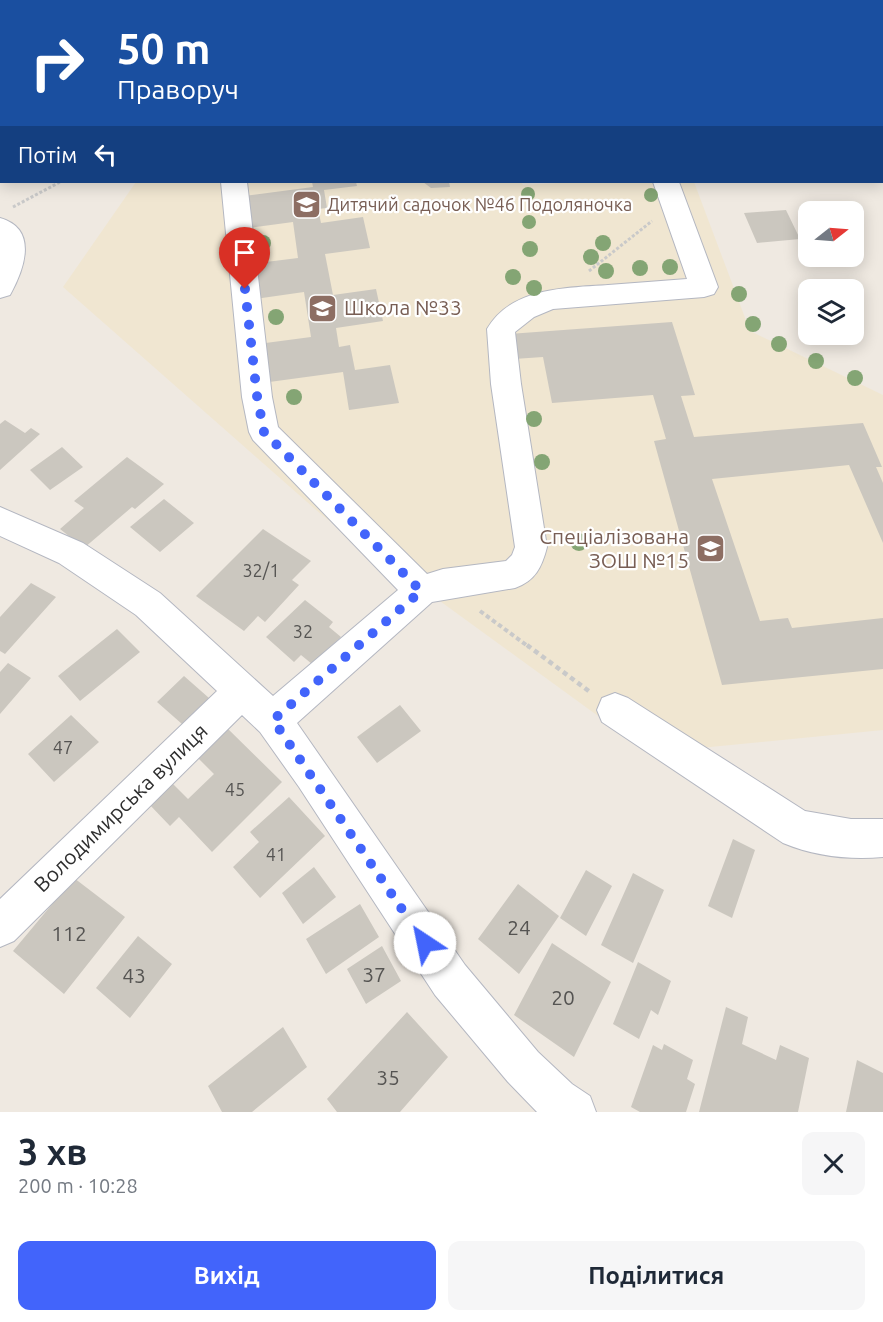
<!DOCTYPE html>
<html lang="uk">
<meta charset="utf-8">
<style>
body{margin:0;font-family:Ubuntu,sans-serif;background:#f6f6f7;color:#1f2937;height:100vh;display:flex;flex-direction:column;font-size:22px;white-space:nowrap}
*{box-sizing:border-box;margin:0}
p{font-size:20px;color:#747a83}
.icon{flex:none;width:33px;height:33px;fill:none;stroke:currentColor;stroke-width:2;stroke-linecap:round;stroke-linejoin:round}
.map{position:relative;height:1112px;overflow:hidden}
.drawer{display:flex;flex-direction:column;background:#fff;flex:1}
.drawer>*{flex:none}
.guide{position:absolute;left:0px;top:0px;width:884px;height:183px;box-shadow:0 3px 15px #0003;background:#1a4fa0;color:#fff;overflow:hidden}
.needle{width:39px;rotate:73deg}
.tools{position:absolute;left:798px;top:201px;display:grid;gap:12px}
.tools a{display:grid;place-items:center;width:66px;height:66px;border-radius:12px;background:#fff;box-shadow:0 3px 15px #0003;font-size:30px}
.pin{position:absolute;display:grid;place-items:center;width:51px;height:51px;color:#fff;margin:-62px -26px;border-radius:50% 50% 50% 0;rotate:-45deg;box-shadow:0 0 6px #0007}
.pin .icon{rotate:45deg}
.me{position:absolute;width:66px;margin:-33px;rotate:326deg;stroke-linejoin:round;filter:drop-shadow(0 0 4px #0008)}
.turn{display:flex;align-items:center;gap:21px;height:126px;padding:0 18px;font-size:27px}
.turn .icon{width:78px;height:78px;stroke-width:2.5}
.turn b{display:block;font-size:42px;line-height:51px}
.then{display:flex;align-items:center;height:57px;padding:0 18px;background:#0003;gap:12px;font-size:22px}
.round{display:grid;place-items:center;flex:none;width:63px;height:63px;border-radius:12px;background:#f6f6f7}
.summary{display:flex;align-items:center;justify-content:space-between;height:102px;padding:0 18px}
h1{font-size:36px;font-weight:700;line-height:45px}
.cta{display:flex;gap:12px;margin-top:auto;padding:12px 18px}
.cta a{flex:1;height:69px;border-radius:12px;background:#4264fb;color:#fff;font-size:24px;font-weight:700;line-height:69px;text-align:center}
.cta a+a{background:#f6f6f7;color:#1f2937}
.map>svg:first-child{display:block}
.industrial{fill:#e3e1e8}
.education{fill:#f0e6d1}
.building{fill:#cbc7bf}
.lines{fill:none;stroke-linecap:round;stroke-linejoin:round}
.minor-casing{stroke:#b4b7c1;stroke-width:2}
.path-far2{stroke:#c9c9c9;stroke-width:3;stroke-dasharray:3 2;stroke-linecap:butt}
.path-far1{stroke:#c9c9c9;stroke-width:4;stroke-dasharray:4.5 3;stroke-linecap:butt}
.path{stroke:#c9c9c9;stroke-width:4.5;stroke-dasharray:5 4;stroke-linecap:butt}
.minor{fill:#fff;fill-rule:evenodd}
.tree{fill:#84a574}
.route{stroke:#4264fb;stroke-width:10;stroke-dasharray:0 18}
.labels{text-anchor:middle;stroke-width:4.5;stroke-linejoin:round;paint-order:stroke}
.far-education-label{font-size:18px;fill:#785e54;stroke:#fff;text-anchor:start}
.number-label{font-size:18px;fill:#555452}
.education-label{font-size:21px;fill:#785e54;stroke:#fff;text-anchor:start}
.street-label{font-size:21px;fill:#2e2e2e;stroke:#fff}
.near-number-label{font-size:21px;fill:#555452}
</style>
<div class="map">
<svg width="883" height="1112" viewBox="0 0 883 1112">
<rect width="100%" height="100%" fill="#efe9e1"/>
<path class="industrial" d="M0 0H187L2 2 0 99Z"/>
<path class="education" d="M136 182H521L523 185 577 182H694L750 331 883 395V730L649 753 323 516 63 287Z"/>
<path class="building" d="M312 182H356L357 186 324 190 327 208 318 209 321 223 363 217 370 248 325 254 333 295 376 289 383 321 336 328 339 347 350 345 355 370 390 365 399 403 349 410 343 372 262 383 258 344 311 337 304 292 255 299 250 264 298 258 293 222 248 228 244 196 313 187Z
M423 182H449L450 187 431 188Z
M786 210 800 239 757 243 744 213Z
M672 322 695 395 681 396 694 437 863 423 882 467H876L883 483V543L849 465 712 479 760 621 788 618 792 628 883 618V669L722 685 654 441 666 439 653 395 552 403 543 357 514 359 509 334Z
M5 420 25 433 31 428 40 434 0 470V424Z
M62 447 83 467 50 490 30 470Z
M127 457 164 484 135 509 132 507 84 548 60 529 84 508 74 501Z
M164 499 194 523 160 552 130 527Z
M263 529 311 561 292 580 299 585 265 622 258 616 244 631 196 596Z
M31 583 56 597 5 654 0 651V617Z
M305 600 333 622 329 627 341 637 312 664 301 655 294 662 266 637Z
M117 629 140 652 80 701 58 676Z
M8 663 31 678 0 714V672Z
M184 676 209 698 182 724 157 702Z
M400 705 421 731 377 763 357 737Z
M71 715 99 742 54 782 28 754Z
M225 726 282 782 212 852 179 817 170 826 148 803 171 782 188 799 214 774 195 755Z
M289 797 325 836 260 898 233 867 259 842 250 832Z
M733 839 755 850 732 918 708 906Z
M314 867 336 897 303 924 282 893Z
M586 870 612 886 586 936 560 918Z
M633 873 664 890 633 963 601 945Z
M74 878 125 917 64 994 13 951Z
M518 884 559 916 519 974 478 939Z
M360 904 379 937 326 974 306 939Z
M138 936 172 964 130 1018 96 988Z
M552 943 611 982 574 1057 514 1015Z
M382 946 401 981 366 1004 347 969Z
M638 962 671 981 658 1015 651 1010 639 1039 613 1024Z
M726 1007 748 1017 742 1044 776 1060 780 1045 809 1058 798 1112H699Z
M407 1012 448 1057 400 1112H337L327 1099Z
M283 1027 307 1067 252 1112H222L208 1086Z
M664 1044 693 1060 687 1079 695 1084 686 1112H640L631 1107 653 1045 662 1050Z
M857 1060 883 1073V1112H846Z"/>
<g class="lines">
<defs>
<path id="minor" d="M0 0H11L12 2H2V9Z
M20 0H43L19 2Z
M110 0H134L109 2Z
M588 0H610V2H589Z
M0 77H2V92L0 91Z
M882 133H883V149H882Z
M221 182H247L272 397 278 427 427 574 443 569 506 561 512 555 515 547 491 384 487 329C511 287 567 288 608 285 635 283 661 281 687 279L653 182H679L718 287 714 294 704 297 553 309 534 317 515 332 521 384 547 547C542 567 535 581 515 588L432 602 297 723 465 965 538 1052 572 1084 590 1096 596 1112H537L508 1082 435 995 299 787 260 732 242 715 14 941 0 947V899L217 691 136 615 59 563 0 536V507L83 543 160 593 273 696 398 590 253 440 249 432 242 397Z
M0 218C39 229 24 270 10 295L0 298Z
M615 693 628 698 805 811 851 819H883V857C849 860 814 856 783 843L602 722 597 710 602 698Z"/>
</defs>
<use href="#minor" class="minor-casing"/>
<path class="path-far2" d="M842 0 846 2
M13 207 60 182
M589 271 652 221"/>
<path class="path-far1" d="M480 611 529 647"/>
<path class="path" d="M527 645 590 692"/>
<use href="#minor" class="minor"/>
</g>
<g class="tree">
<circle cx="528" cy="194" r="7"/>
<circle cx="651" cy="195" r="7"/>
<circle cx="529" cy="222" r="7"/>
<circle cx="263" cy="243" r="8"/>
<circle cx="603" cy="243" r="8"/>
<circle cx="530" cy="249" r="8"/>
<circle cx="591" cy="257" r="8"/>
<circle cx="670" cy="267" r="8"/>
<circle cx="640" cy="268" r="8"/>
<circle cx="606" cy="271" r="8"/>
<circle cx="513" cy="277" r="8"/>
<circle cx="534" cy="288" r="8"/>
<circle cx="739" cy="294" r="8"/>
<circle cx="276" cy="317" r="8"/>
<circle cx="753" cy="324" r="8"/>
<circle cx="779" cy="344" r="8"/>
<circle cx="816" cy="361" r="8"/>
<circle cx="855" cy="378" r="8"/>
<circle cx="294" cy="397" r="8"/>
<circle cx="534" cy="419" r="8"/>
<circle cx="542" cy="462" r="8"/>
<circle cx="579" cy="542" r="9"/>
</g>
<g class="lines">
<path class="route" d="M245 289 257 396 264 432 421 591 273 720 425 943"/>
</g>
<defs>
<symbol id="school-square" viewBox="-11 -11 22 22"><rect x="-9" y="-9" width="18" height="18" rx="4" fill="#8d6e63" stroke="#fff"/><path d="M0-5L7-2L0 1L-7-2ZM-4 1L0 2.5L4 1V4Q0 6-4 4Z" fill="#fff"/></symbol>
</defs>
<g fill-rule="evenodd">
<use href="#school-square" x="290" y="188" width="33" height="33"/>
<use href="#school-square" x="306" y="292" width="33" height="33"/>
<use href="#school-square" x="694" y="532" width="33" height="33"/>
</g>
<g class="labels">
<g class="far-education-label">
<text x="327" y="211">Дитячий садочок №46 Подоляночка</text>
</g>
<g class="number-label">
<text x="261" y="577">32/1</text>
<text x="303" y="638">32</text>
<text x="63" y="754">47</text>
<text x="235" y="796">45</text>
<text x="276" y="861">41</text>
</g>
<g class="education-label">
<text x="344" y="315">Школа №33</text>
<text x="689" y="544" text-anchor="end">Спеціалізована<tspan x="689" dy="24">ЗОШ №15</tspan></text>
</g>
<g class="street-label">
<text transform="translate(121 808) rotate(-44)" y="7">Володимирська вулиця</text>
</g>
<g class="near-number-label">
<text x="519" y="935">24</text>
<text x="69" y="941">112</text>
<text x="374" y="982">37</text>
<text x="134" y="983">43</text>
<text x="563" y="1005">20</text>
<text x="388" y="1085">35</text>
</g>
</g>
</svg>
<div class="tools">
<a><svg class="needle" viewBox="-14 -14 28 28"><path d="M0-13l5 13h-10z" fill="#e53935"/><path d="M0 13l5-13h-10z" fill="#747a83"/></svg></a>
<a><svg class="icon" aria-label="layers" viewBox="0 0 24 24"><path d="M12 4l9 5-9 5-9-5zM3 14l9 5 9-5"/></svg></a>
</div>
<div class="pin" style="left:245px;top:289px;background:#d93025"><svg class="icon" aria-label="arrive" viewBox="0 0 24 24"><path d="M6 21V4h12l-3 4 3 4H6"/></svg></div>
<svg class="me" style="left:425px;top:943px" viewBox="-20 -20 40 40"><circle r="19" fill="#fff"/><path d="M0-13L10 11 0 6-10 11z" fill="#4264fb"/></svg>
<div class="guide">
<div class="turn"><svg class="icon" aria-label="right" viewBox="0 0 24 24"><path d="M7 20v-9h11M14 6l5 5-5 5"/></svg><div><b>50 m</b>Праворуч</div></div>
<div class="then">Потім<svg class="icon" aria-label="left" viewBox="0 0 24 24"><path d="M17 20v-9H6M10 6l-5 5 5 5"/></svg></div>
</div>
</div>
<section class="drawer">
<div class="summary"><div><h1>3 хв</h1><p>200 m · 10:28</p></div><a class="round"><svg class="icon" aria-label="close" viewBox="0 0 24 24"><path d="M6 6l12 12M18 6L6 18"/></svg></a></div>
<div class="cta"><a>Вихід</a><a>Поділитися</a></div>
</section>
